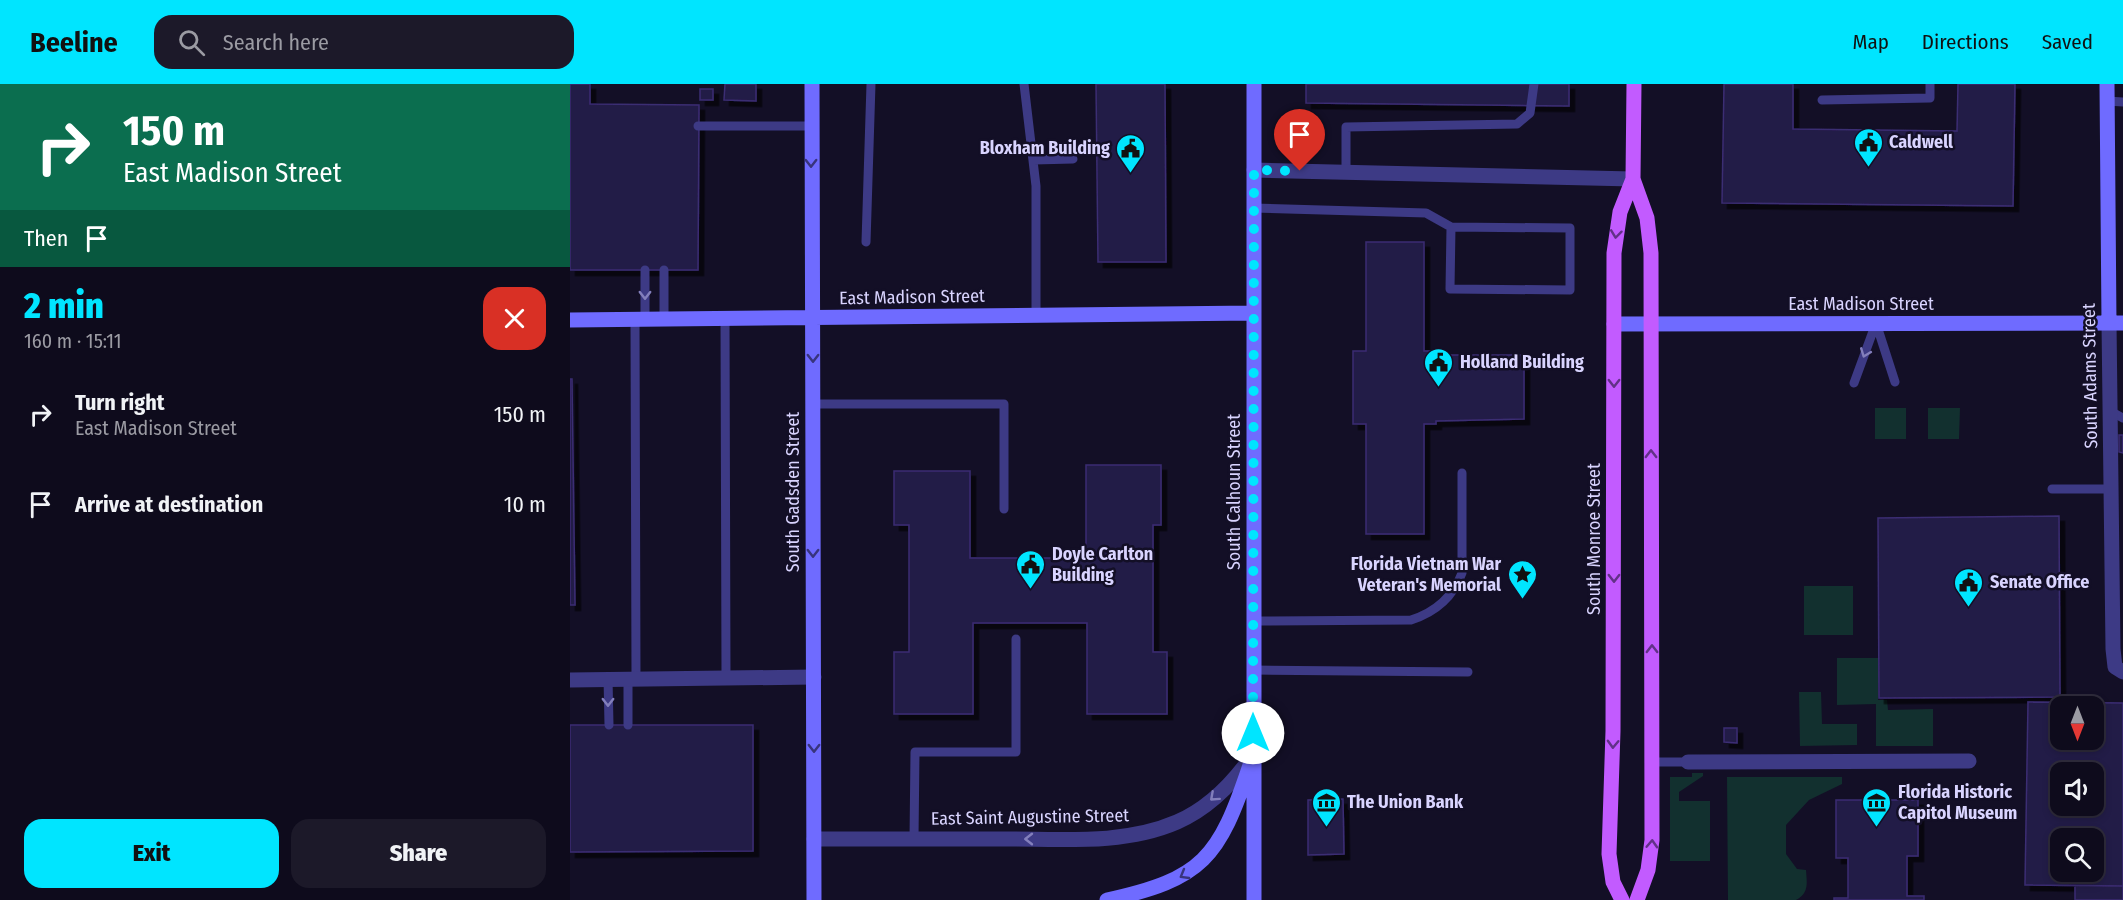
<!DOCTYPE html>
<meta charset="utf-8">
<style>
body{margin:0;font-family:"Fira Sans Condensed",sans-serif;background:#1c1929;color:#f1f3f6;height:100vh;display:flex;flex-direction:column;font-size:22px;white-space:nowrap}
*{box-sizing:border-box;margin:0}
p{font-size:20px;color:#9b9ba3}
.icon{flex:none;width:33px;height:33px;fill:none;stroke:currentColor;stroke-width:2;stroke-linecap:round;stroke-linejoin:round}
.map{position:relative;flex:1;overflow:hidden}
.side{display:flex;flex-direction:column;background:#0e0b1c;width:570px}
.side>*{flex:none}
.banner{background:#0b6e4f;color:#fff;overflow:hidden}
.needle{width:39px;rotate:180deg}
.fabs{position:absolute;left:1480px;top:612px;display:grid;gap:12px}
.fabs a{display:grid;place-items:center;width:54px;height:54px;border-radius:12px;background:#0e0b1c;box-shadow:0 3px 9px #0003,0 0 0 2px #2e2b3b;font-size:30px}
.pin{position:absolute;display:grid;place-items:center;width:51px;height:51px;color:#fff;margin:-62px -26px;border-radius:50% 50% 50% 0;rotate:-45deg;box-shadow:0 0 6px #0007}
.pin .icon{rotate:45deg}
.me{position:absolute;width:66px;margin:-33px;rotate:0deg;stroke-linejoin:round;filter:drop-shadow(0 0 4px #0008)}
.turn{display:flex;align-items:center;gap:21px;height:126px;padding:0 24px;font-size:27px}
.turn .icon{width:78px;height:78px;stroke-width:2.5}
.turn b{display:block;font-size:42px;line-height:51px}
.then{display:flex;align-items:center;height:57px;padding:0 24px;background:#0003;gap:12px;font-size:22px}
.round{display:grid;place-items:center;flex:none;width:63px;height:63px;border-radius:18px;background:#1c1929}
.summary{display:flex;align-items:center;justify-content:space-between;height:102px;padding:0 24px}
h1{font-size:36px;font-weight:800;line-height:45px;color:#00e5ff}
.button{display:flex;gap:12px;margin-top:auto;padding:12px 24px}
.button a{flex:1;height:69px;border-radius:18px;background:#00e5ff;color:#111;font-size:24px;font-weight:800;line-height:69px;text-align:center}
.button a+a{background:#1c1929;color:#f1f3f6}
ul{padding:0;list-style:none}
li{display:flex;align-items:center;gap:18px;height:90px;padding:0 24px}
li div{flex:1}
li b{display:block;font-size:22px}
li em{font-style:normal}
header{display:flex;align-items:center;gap:36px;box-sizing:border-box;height:84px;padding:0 30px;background:#00e5ff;color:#111}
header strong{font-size:28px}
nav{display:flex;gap:33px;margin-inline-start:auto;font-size:21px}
.search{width:420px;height:54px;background:#1c1929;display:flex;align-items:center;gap:15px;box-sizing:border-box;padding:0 21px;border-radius:18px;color:#9b9ba3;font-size:22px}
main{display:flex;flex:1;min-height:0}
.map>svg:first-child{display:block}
.green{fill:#12302f}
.building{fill:#241b47;stroke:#3b2d73;stroke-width:1.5;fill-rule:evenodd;filter:url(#shadow)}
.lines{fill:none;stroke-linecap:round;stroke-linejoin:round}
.lane{stroke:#3d3a85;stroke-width:9}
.street{stroke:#3d3a85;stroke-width:15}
.secondary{stroke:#6f6bff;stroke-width:15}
.primary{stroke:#c25bff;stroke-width:15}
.oneway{stroke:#38347d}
.oneway2{stroke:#623188}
.oneway3{stroke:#837fbc}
.route{stroke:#00e5ff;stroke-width:10;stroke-dasharray:0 18}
.labels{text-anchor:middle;stroke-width:5;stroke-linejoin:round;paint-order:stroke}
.poi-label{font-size:18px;font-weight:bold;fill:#d9d4ff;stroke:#130f26;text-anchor:start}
.street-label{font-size:18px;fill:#d9d4ff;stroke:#130f26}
</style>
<header>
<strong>Beeline</strong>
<div class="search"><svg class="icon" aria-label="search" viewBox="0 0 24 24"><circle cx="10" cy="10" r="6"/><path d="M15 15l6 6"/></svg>Search here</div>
<nav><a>Map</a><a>Directions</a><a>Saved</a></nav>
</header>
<main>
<section class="side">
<div class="banner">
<div class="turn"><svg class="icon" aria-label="right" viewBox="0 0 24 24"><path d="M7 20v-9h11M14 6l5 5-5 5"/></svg><div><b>150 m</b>East Madison Street</div></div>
<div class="then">Then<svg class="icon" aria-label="arrive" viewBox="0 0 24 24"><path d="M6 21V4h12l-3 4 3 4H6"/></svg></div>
</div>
<div class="summary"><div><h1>2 min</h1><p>160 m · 15:11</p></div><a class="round" style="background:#d93025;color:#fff"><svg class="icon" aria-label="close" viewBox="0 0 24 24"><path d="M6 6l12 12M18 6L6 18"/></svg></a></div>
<ul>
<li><svg class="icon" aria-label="right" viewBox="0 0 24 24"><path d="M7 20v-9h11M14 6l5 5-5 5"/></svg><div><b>Turn right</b><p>East Madison Street</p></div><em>150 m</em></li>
<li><svg class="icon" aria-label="arrive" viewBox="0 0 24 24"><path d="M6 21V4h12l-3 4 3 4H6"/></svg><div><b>Arrive at destination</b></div><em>10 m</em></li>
</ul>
<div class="button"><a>Exit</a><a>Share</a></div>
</section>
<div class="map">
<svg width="1553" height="816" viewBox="0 0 1553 816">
<defs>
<filter id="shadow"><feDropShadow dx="5.5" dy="5.5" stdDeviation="0" flood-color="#0009"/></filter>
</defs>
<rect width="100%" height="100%" fill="#130f26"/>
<path class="green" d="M1305 324H1336V355H1305Z
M1358 324H1390L1389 355H1358Z
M1234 502H1283V551H1234Z
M1267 574H1308V616H1317L1318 626 1363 625V662H1306V620L1267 621Z
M1229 608H1251L1252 640H1287V661L1230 662Z
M1122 689H1133V692L1109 708V717H1140V777H1100V693H1122Z
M1157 693H1272V700L1239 716 1216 741V770L1227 785 1236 786C1237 800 1239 809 1226 816H1158Z"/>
<path class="building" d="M0 0H20V20L129 21 128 186H0Z
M155 0H186V17L154 16Z
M526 0H595L596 178H528Z
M736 0H999V22L736 19Z
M1154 0H1223V45L1387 47 1388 0H1445L1443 122 1152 119Z
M130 5H143V16H130Z
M796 158H854V267H866V271H954V335L866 337V340H854V450H796V340H783V267H796Z
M0 295H2L5 521H0Z
M1549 351H1553V369L1549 368Z
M516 381H591V441H583V568H597V630H517V539H403V630H324V568H339V441H324V387H400V474H516Z
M1489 432 1490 613 1309 614 1308 434Z
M1458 618 1553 619V802L1455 801ZM1491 622H1524V656H1491ZM1491 688H1524V722H1491ZM1491 754H1524V788H1491Z
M0 641H183V767L0 768Z
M1154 644H1167V659L1154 658Z
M773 715 774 770 738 771V716Z
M1266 716H1348V772H1337V812H1354V816H1264V814H1278V774H1266Z
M1505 802H1553V816H1505Z"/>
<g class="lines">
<path class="lane" d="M454 0 466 102V231
M1252 16 1360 14V0
M1537 17 1553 18
M128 42H241
M464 76 503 75
M776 88V43L947 40 960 29 964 0
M684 124 856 129 881 143
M881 143 1000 144V206L880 205Z
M296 158 301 0
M75 186V235
M94 186V235
M155 234 156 593
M65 235 66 594
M1306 239 1325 298
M1284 299 1306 239
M243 320H434V425
M1540 327 1553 334
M1482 405H1541
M684 537 841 536C866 528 883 513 892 489V389
M684 586 898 588
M38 594 39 641
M58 594V641
M1082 678H1118
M344 755 345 668H446V555"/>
<path class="street" d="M684 86 1063 95
M1539 239 1543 565 1545 583 1553 588
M0 596 244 593
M1118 678 1399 677
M244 755C308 755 372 755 436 755 492 755 554 761 607 738 637 725 663 699 682 672"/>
<path class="secondary" d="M242 0 244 816
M684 0V816
M1537 0 1539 239
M0 236 684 229
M1044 240 1553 239
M537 816C633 795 649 774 680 681"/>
<path class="primary" d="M1063 95 1077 134 1081 169 1082 756 1078 786 1067 816
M1052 816 1043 798 1039 770 1043 647 1044 169 1050 128 1063 95 1064 0"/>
</g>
<defs><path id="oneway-chevron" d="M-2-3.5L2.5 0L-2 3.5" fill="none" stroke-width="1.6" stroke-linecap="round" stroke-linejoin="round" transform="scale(1.5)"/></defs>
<g class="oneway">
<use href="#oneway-chevron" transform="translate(241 79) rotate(90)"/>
<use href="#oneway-chevron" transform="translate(243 274) rotate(90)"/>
<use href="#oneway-chevron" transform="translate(243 469) rotate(90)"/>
<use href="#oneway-chevron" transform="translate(244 664) rotate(90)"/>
<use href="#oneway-chevron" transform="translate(614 791) rotate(150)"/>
</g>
<g class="oneway2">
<use href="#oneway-chevron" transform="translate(1046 150) rotate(97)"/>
<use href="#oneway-chevron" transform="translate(1044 299) rotate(90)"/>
<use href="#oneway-chevron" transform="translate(1081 370) rotate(-90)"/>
<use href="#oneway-chevron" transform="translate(1044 494) rotate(90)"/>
<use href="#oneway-chevron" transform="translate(1082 565) rotate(-90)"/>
<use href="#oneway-chevron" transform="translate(1043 660) rotate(92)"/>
<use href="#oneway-chevron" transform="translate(1082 760) rotate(-87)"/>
</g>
<g class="oneway3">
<use href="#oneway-chevron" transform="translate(75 211) rotate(90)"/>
<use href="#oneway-chevron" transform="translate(1295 269) rotate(111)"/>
<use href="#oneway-chevron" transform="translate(38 618) rotate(90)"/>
<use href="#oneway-chevron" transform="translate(644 713) rotate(138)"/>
<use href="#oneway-chevron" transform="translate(459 755) rotate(180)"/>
</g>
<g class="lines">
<path class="route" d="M683 649 684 86 730 87"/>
</g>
<defs>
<symbol id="civic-pin" viewBox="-11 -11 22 30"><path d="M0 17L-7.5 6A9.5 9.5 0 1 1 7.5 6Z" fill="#00e5ff" stroke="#130f26"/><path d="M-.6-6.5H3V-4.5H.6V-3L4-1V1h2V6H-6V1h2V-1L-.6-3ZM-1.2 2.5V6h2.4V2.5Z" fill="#111"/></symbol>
<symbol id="sight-pin" viewBox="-11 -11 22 30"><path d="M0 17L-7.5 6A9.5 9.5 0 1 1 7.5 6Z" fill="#00e5ff" stroke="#130f26"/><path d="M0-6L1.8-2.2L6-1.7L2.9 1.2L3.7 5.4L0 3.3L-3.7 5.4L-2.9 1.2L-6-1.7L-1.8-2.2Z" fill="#111"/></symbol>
<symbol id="museum-pin" viewBox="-11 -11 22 30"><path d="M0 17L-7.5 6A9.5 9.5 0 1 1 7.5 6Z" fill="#00e5ff" stroke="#130f26"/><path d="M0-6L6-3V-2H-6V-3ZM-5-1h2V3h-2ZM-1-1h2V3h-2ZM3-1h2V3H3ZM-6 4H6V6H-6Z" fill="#111"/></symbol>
</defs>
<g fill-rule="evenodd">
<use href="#civic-pin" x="1282" y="42" width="33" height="45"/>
<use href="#civic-pin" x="544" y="48" width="33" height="45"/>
<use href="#civic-pin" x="852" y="262" width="33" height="45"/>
<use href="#civic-pin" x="444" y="464" width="33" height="45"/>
<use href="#sight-pin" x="936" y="474" width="33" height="45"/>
<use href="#civic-pin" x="1382" y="482" width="33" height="45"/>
<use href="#museum-pin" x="740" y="702" width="33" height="45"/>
<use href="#museum-pin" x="1290" y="702" width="33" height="45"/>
</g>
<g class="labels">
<g class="poi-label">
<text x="1319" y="64">Caldwell</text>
<text x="540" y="70" text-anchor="end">Bloxham Building</text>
<text x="890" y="284">Holland Building</text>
<text x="482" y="476">Doyle Carlton<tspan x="482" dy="21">Building</tspan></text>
<text x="931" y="486" text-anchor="end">Florida Vietnam War<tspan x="931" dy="21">Veteran's Memorial</tspan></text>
<text x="1420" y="504">Senate Office</text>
<text x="1328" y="714">Florida Historic<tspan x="1328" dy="21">Capitol Museum</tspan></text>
<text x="777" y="724">The Union Bank</text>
</g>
<g class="street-label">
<text transform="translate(342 213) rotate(-1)" y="6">East Madison Street</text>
<text x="1291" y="226">East Madison Street</text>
<text transform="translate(1520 292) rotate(-91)" y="6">South Adams Street</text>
<text transform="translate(223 408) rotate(-90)" y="6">South Gadsden Street</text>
<text transform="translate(664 408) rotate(-90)" y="6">South Calhoun Street</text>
<text transform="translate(1024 455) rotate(-90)" y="6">South Monroe Street</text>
<text transform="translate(460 733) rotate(-1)" y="6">East Saint Augustine Street</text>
</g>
</g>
</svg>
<div class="fabs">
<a><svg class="needle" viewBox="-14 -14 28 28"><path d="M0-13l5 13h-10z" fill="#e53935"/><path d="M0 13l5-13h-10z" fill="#9b9ba3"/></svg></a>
<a><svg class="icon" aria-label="sound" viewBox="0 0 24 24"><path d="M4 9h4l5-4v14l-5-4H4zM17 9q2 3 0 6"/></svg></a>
<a><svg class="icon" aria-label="search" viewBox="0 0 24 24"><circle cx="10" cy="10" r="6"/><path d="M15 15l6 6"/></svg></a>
</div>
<div class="pin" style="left:730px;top:87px;background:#d93025"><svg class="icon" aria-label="arrive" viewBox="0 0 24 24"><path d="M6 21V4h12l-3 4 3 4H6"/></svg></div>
<svg class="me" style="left:683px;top:649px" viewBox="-20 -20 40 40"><circle r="19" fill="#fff"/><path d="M0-13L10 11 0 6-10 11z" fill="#00e5ff"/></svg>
</div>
</main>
